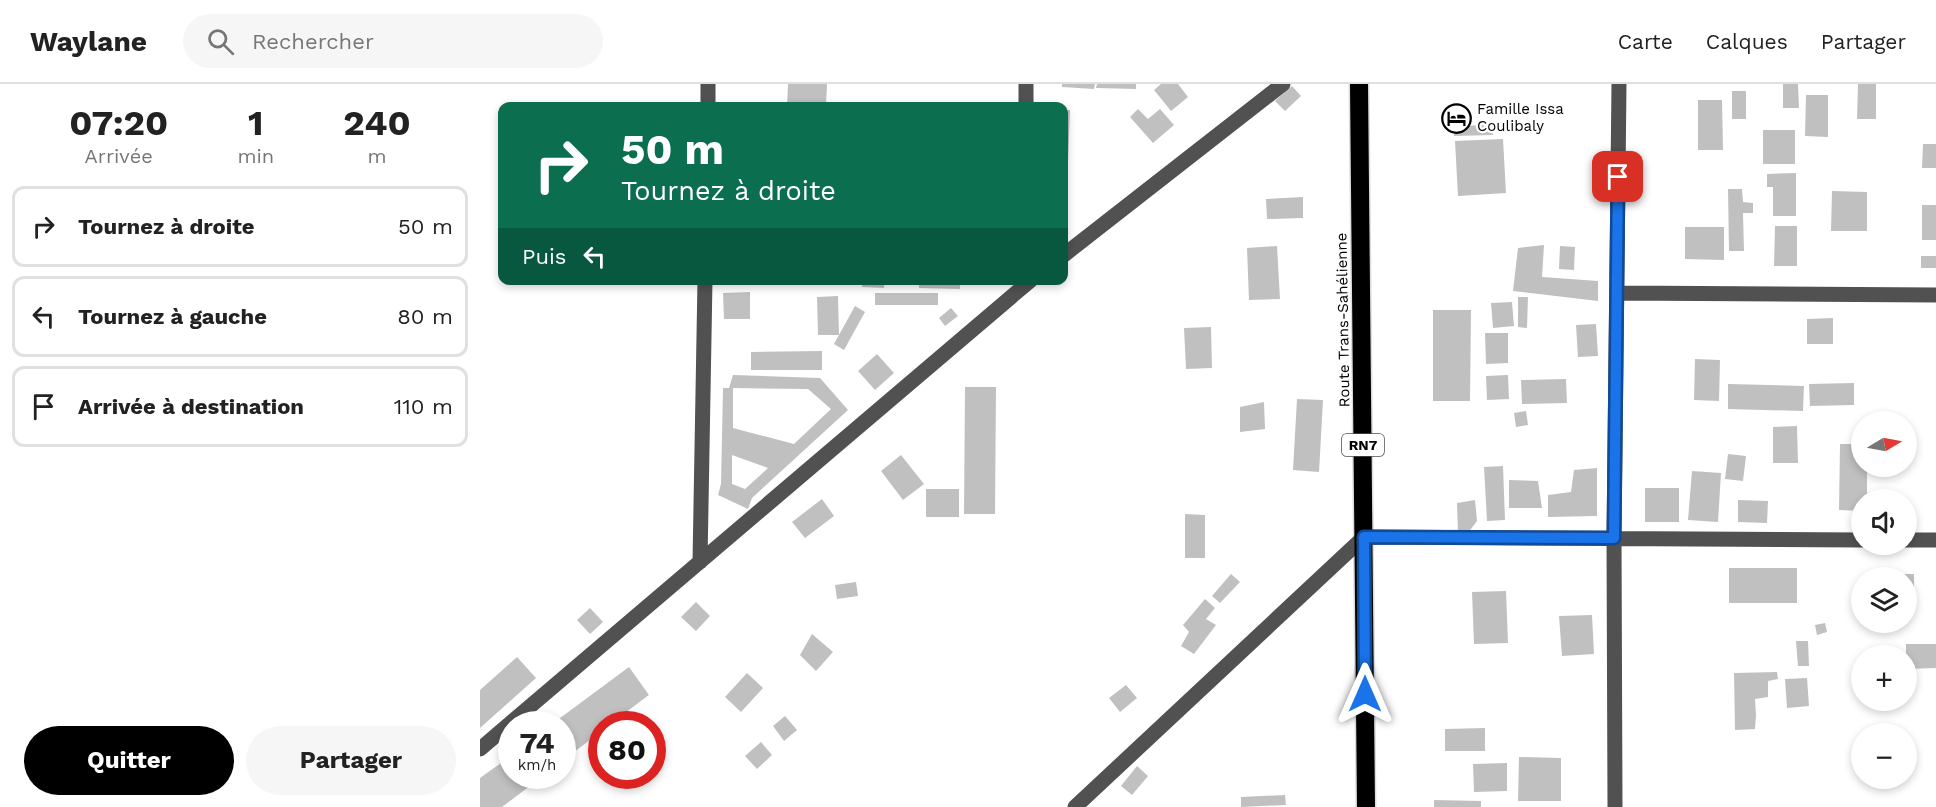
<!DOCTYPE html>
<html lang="fr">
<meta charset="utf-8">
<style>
body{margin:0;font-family:"Work Sans",sans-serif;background:#f6f6f6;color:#222;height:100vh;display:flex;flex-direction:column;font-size:22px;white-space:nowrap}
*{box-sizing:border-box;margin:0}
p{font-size:20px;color:#767676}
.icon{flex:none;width:33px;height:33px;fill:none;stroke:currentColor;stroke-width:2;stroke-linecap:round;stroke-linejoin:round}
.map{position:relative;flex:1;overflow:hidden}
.panel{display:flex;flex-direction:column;background:#fff;width:480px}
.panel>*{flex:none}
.guide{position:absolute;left:18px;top:18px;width:570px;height:183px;border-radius:12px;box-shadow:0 3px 9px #0003;background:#0b6e4f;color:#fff;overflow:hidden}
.needle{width:39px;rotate:80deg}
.controls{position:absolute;left:1371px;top:327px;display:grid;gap:12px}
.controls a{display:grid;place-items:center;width:66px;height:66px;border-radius:50%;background:#fff;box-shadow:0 3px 9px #0003;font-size:30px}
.speed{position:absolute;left:18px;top:627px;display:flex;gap:12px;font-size:30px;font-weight:700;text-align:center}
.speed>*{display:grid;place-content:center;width:78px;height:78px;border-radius:50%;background:#fff;box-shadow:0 3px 9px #0003;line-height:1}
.speed small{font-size:15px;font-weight:400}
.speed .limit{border:9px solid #d22;background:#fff;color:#111}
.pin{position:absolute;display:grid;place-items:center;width:51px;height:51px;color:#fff;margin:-26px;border-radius:12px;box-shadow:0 3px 9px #0006}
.me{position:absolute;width:66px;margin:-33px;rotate:0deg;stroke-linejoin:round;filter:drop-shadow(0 0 4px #0008)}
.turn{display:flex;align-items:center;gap:21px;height:126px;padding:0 24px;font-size:27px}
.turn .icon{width:78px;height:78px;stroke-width:2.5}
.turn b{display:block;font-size:42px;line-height:51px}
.then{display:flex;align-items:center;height:57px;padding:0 24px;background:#0003;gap:12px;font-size:22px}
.eta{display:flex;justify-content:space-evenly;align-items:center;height:102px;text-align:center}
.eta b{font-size:36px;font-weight:700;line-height:42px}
.primary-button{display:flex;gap:12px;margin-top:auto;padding:12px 24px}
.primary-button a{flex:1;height:69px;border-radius:36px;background:#000;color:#fff;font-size:24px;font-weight:700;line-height:69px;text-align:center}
.primary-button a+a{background:#f6f6f6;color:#222}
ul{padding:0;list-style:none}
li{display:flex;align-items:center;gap:18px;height:81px;margin:0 12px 9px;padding:0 12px;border:3px solid #e0e0e0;border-radius:12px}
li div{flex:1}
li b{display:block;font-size:22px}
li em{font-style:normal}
header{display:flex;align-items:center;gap:36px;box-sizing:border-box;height:84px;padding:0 30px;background:#fff;border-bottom:2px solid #e0e0e0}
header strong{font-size:28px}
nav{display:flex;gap:33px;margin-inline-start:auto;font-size:21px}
.search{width:420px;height:54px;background:#f6f6f6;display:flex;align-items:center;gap:15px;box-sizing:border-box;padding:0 21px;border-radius:33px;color:#767676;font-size:22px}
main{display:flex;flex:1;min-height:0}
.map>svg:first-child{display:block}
.building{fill:#c0c0c0;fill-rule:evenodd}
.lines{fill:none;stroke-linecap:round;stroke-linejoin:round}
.highway-casing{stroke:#dbdbdb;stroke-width:21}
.minor{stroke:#515151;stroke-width:15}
.highway{stroke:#000;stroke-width:18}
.route-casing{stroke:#114b97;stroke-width:15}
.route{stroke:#1a73e8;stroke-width:10}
.labels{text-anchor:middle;stroke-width:4.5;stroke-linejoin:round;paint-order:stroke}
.shield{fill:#fff;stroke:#4c4c4c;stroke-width:1.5}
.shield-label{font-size:14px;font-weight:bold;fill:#000}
.poi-label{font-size:15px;fill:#000;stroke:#fff;text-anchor:start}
.street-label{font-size:15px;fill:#000;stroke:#fff}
</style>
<header>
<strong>Waylane</strong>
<div class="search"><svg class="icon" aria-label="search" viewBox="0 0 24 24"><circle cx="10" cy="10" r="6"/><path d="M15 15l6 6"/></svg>Rechercher</div>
<nav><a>Carte</a><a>Calques</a><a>Partager</a></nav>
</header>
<main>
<section class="panel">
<div class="eta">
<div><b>07:20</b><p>Arrivée</p></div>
<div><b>1</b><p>min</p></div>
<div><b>240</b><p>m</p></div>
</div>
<ul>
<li><svg class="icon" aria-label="right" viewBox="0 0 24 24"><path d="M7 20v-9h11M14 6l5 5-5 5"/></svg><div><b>Tournez à droite</b></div><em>50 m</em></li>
<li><svg class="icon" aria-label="left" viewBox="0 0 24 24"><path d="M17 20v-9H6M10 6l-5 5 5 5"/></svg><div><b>Tournez à gauche</b></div><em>80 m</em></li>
<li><svg class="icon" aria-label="arrive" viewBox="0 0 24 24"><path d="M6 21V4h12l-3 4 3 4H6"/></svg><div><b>Arrivée à destination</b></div><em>110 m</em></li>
</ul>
<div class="primary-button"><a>Quitter</a><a>Partager</a></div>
</section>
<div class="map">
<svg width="1456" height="723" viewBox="0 0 1456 723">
<rect width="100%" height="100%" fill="#fff"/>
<path class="building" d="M308 0H347L346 22H307Z
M582 0H615L614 5 582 3Z
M617 0H656V5L616 4Z
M681 0H698L708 13 691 27 674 6Z
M1303 0H1318L1319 24H1303Z
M1378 0H1396V35H1377Z
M812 2 821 12 805 27 795 17Z
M1252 7H1266V35H1252Z
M1326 11H1348V53L1325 52Z
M1218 16H1242L1243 66H1218Z
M658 25 668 35 680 25 694 41 673 59 650 33Z
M584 26H590L588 78H584Z
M1012 41 1013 51 974 52V42Z
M1283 46H1315V80H1283Z
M1023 55 1026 109 978 112 975 57Z
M1443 60H1456V84H1442Z
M1316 89V132H1293V103H1287V90Z
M1248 105H1262L1263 118 1273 119V129H1263L1264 167H1249Z
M1352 107 1387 108V147H1351Z
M823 113V134L787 135 786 115Z
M1442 121H1456V156H1442Z
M1295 142H1317V182H1294Z
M1205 143H1244V176L1205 175Z
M1064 161 1062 193 1118 197V217L1033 207 1038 164Z
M797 162 800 215 769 216 767 164Z
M1080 162 1095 163 1094 186 1079 185Z
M1441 172H1456V184H1441Z
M383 196H405L404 204 382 203Z
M439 196H480V205L439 204Z
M270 208V235H244L243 209Z
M395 209H458V221H395Z
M358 212 359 251H338L337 213Z
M1038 213H1048L1047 244 1038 243Z
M1032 218 1034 242 1013 244 1011 219Z
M375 222 385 228 364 266 354 260Z
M471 224 478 232 465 242 459 234Z
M953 226H991L990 317H953Z
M1353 234V260H1327V235Z
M1116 240 1118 272 1098 273 1096 241Z
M731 243 732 284 706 285 704 244Z
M1005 249H1028V279L1006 280Z
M342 267V286H271V268Z
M397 270 414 289 395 306 378 287Z
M1215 275 1240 276 1239 317 1214 316Z
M253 291 340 294 368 326 272 414 268 425 238 411 241 400 243 304H249ZM253 304 328 305 351 325 314 360 253 344ZM252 371 288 384 265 405 252 400Z
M1028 291 1029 315 1007 316 1006 292Z
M1086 295 1087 319 1042 320 1041 296Z
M1374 299V321L1330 322 1329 300Z
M1248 300 1324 302 1323 327 1248 325Z
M485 303H516L515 430H484Z
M817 315 843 316 839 388 813 386Z
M784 318 785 345 760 348V323Z
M1046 327 1048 341 1036 343 1034 329Z
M1317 342 1318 379H1293V343Z
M1360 360H1382V382H1387V416H1382V427L1359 426Z
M1248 370 1266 372 1263 397 1245 395Z
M421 371 444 400 423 416 401 387Z
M1023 382 1025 436 1007 437 1004 383Z
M1117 384V432L1068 433V411L1091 408 1094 386Z
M1212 387 1241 389 1238 438 1208 436Z
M1029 396 1058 397 1062 424H1029Z
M1165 404H1199V438H1165Z
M446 405H479V433H446Z
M342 415 354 432 325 454 312 438Z
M995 416 997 437 988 449H978L977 419Z
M1258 416 1288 417 1287 439 1258 438Z
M705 430 725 431V474H705Z
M1249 484H1317V519H1249Z
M751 490 760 498 740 519 732 512Z
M1413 490H1434V527H1426V494H1413Z
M376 498 378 512 357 515 355 501Z
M1026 507 1028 559 994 560 992 508Z
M725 515 735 524 726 535 736 541 714 570 701 562 709 548 703 541Z
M216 518 230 532 216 547 201 533Z
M110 524 123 538 110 550 97 536Z
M1112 531 1114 570 1082 572 1079 532Z
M1345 539 1347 548 1337 551 1335 541Z
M332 550 353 568 336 587 320 571Z
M1316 557H1328L1329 582H1318Z
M1426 560H1456V584L1426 585Z
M37 573 56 594 0 644V606Z
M149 583 169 611 130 640H122V647L82 677V640H72Z
M1297 588 1298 595 1288 597V613L1275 615 1276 631 1275 645 1255 646 1254 589Z
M267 589 283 604 261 628 245 613Z
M1327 594 1329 622 1307 624 1305 595Z
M646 601 657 614 640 628 629 614Z
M305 632 317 646 304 657 293 642Z
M1005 644V667H965V645Z
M281 658 292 671 277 685 265 672Z
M32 671V692H63L22 723H0V694Z
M1039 673 1081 674V717H1038Z
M1027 679V707L994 708 993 680Z
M657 682 668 692 652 711 641 702Z
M805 711 806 721 761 723V713Z
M954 716 1001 717V723H954Z"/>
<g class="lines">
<defs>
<path id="highway" d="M879 0 886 723"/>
</defs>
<use href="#highway" class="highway-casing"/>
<path class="minor" d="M228 22V0
M546 22V0
M584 171 803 0
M1138 209 1456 211
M1426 456H1456
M220 478 225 196
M0 665 551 196
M595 723 884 453 1382 456
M1135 723 1134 454 1139 0"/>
<use href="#highway" class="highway"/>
</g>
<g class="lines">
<defs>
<path id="route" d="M885 610 884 453 1134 454 1138 93"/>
</defs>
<use href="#route" class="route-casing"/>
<use href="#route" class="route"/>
</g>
<defs>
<symbol id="hotel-ring" viewBox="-11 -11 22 22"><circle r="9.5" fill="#fff" stroke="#000" stroke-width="1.5"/><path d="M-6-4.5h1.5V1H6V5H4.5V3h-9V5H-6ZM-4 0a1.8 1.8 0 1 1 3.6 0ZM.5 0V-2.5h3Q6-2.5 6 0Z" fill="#000"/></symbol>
</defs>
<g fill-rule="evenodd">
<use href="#hotel-ring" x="960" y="18" width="33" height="33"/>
</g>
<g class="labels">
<rect class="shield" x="862" y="350" width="42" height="22" rx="4.5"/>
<g class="shield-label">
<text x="883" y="366">RN7</text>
</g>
<g class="poi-label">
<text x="997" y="30">Famille Issa<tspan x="997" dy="17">Coulibaly</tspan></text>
</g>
<g class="street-label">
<text transform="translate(863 236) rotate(-91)" y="5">Route Trans-Sahélienne</text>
</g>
</g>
</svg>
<div class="controls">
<a><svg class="needle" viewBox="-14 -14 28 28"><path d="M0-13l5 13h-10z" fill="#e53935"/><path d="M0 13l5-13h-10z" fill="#767676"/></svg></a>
<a><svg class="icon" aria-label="sound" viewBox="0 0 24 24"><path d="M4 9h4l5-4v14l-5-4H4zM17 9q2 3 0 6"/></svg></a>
<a><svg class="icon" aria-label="layers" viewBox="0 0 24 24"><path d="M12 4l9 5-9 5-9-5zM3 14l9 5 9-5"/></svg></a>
<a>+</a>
<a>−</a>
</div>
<div class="speed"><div>74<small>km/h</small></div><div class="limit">80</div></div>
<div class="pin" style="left:1138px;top:93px;background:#d93025"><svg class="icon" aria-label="arrive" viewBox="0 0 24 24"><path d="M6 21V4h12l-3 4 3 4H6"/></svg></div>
<svg class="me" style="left:885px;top:610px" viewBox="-20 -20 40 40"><path d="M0-17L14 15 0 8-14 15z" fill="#1a73e8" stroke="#fff" stroke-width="4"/></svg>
<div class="guide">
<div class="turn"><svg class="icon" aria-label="right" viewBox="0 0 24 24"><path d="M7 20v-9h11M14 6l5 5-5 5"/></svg><div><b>50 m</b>Tournez à droite</div></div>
<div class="then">Puis<svg class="icon" aria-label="left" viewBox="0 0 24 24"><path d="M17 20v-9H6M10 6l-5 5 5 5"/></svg></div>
</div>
</div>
</main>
